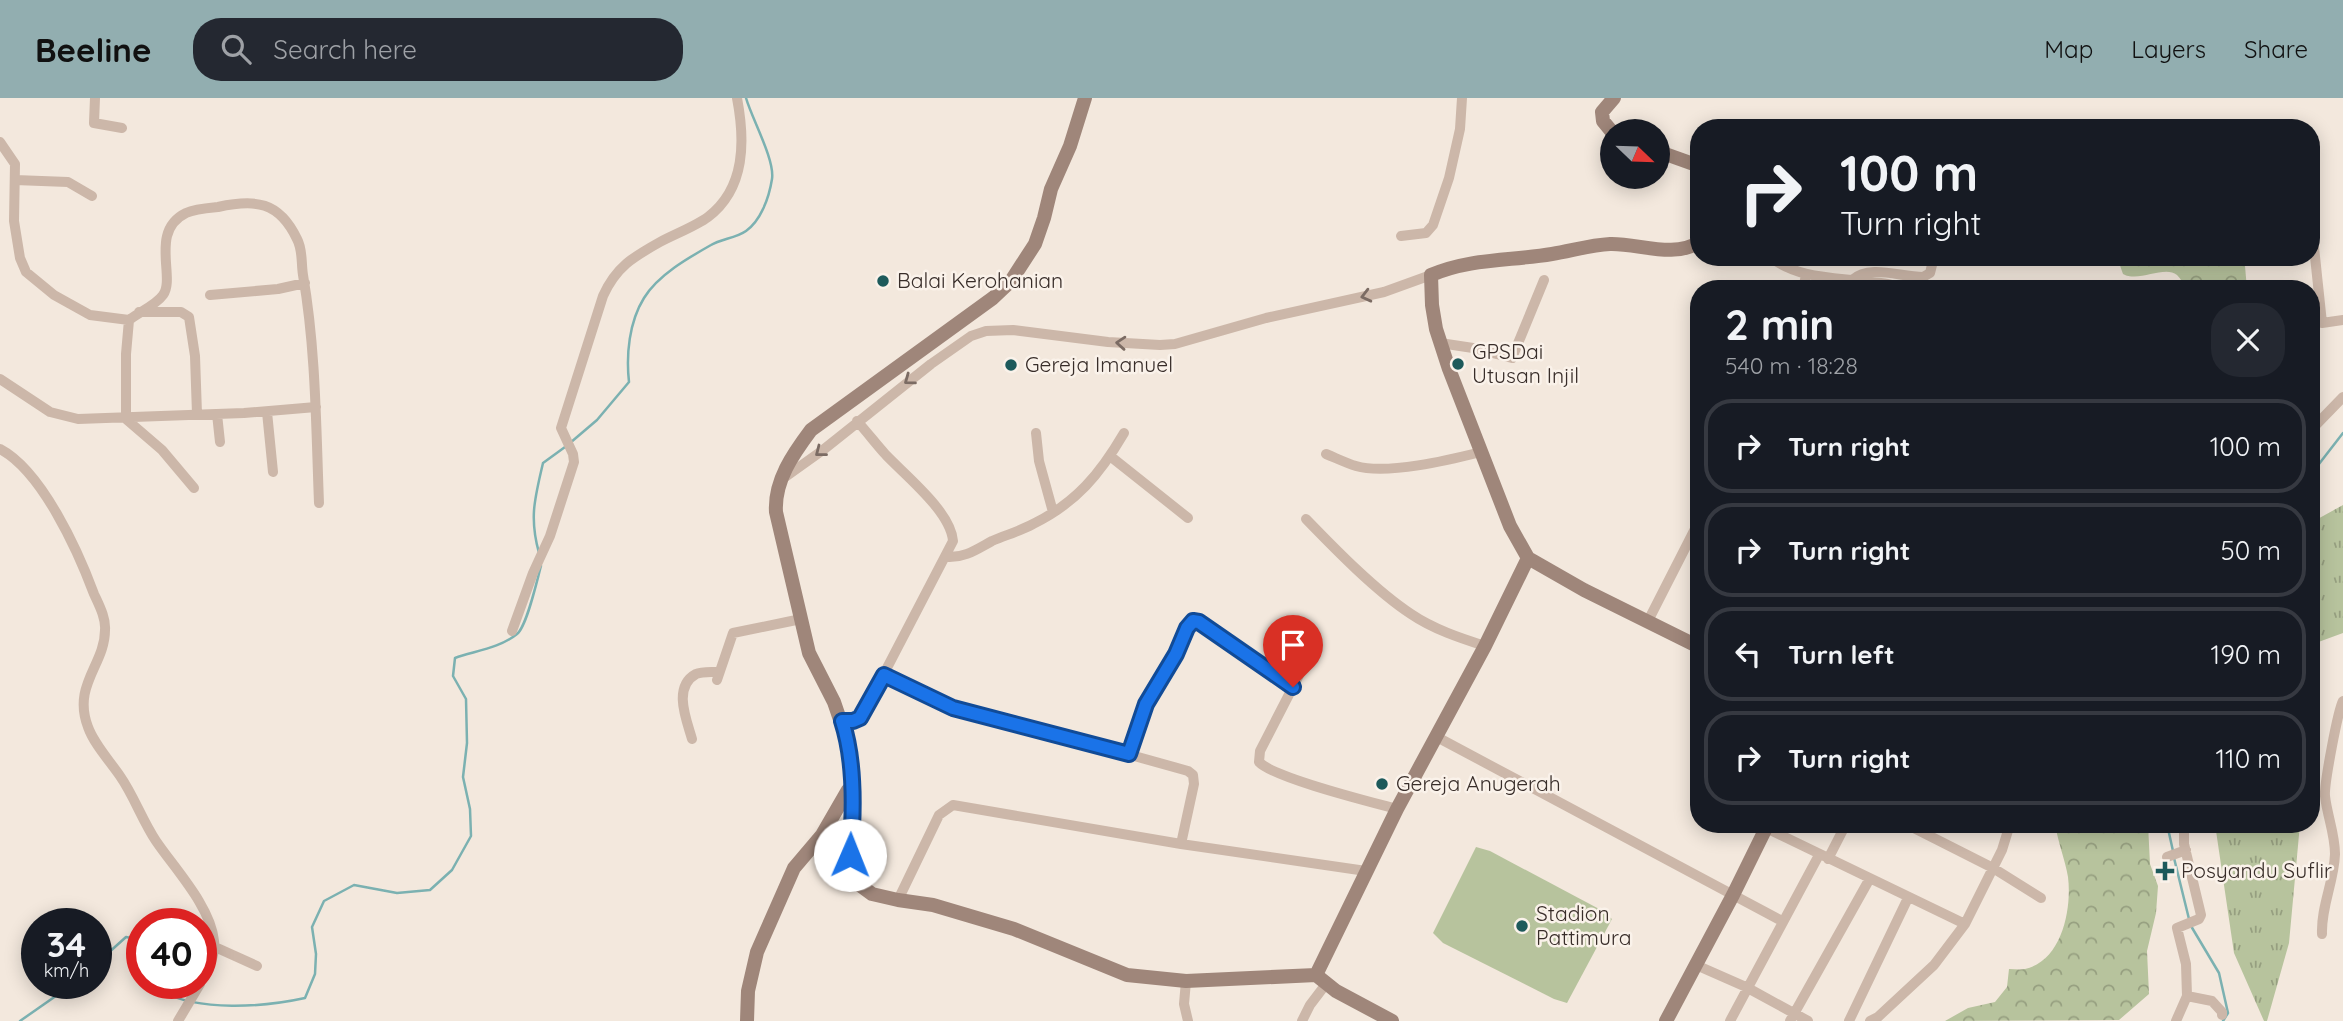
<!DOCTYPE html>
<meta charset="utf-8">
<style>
body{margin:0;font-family:Quicksand,sans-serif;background:#242831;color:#f1f3f6;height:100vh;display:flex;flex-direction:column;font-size:26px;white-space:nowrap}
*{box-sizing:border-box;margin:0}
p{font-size:23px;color:#9ea1a6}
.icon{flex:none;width:38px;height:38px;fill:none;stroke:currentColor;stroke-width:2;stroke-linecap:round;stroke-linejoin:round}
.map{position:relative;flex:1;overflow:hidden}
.panel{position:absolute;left:1690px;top:182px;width:630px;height:553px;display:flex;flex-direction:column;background:#171b24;border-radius:28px;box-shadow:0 4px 18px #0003}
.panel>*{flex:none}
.hud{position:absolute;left:1690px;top:21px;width:630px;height:147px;border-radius:28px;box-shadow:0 4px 18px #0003;background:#171b24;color:#f1f3f6;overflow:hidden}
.needle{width:46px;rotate:113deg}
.fabs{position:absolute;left:1600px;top:21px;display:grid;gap:14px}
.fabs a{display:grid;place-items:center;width:70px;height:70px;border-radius:50%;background:#171b24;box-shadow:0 4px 18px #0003;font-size:35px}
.speed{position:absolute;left:21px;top:810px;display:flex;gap:14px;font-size:35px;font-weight:700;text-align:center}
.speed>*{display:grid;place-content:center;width:91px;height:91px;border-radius:50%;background:#171b24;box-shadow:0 4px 18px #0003;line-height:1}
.speed small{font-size:18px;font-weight:400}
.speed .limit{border:10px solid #d22;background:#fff;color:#111}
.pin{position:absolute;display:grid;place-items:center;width:60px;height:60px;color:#fff;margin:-72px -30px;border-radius:50% 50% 50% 0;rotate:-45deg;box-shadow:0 0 7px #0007}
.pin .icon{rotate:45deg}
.me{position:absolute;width:77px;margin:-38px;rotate:1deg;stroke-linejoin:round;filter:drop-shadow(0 0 5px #0008)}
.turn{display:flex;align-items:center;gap:24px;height:147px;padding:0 35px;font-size:32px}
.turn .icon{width:91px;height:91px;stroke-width:2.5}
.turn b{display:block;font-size:49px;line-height:60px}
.round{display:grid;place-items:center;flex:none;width:74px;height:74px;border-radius:28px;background:#242831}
.head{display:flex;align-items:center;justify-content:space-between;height:119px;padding:0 35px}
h1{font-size:42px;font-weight:700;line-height:52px}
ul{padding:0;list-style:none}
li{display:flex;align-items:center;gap:21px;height:94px;margin:0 14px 10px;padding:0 21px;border:4px solid #363941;border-radius:28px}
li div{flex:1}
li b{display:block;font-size:26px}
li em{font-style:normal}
header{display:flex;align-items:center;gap:42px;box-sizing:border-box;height:98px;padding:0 35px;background:#92aeb0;color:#111}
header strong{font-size:33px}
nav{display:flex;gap:38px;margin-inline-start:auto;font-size:24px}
.search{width:490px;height:63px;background:#242831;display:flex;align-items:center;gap:18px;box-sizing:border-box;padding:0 24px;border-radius:28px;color:#9ea1a6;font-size:26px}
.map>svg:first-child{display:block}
.grass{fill:url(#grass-tufts)}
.forest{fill:url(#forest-crowns)}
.garden{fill:#b7c39d}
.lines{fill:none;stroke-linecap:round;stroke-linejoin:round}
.stream{stroke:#7bb1b1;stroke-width:2.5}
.street{stroke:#ccb7a9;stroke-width:10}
.secondary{stroke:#9f867a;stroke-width:14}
.oneway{stroke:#7b6b63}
.route-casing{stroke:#114b97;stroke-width:18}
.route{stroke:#1a73e8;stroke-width:12}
.poi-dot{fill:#1d5a5b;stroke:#faf2ea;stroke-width:2.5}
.labels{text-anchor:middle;stroke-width:5;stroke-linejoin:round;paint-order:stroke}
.poi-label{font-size:21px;fill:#382d29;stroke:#faf2ea;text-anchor:start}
</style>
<header>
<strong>Beeline</strong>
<div class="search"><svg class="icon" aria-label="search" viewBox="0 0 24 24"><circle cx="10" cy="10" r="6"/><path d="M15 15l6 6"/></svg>Search here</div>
<nav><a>Map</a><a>Layers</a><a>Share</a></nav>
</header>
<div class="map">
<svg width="2343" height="923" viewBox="0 0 2343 923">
<defs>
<pattern id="grass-tufts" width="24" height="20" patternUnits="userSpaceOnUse" patternTransform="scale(1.75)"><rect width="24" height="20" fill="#b7c39d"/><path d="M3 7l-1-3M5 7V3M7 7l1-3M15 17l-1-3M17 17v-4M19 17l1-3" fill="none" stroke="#969f80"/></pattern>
<pattern id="forest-crowns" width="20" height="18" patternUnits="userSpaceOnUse" patternTransform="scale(1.75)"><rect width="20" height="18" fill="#b7c39d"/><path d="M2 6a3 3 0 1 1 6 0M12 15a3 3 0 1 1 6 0" fill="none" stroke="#969f80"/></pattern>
</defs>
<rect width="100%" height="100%" fill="#f3e8dd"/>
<path class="grass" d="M2343 407V535L2313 546 2312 553V441L2316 438 2314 423Z
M2215 726H2300L2289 845 2267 923H2264L2234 855Z"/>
<path class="forest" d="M2117 159H2211L2227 168H2245L2247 191H2187C2184 187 2181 181 2177 177 2164 167 2139 185 2123 176Z
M2055 726H2148L2150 766 2158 788 2156 815 2147 853 2149 896 2119 922 1945 923 1968 910 1995 904 2007 889 2009 871C2014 871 2020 872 2025 871 2062 863 2072 811 2068 779 2065 762 2058 744 2055 726Z"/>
<path class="garden" d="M1476 749 1490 753 1601 812 1612 821 1567 905 1554 901 1443 845 1433 835Z"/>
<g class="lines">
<path class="stream" d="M570 345 597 322 629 284C626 257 629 224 644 200 658 177 688 160 711 147 721 141 736 140 746 133 761 122 769 100 772 81 775 62 752 21 746 0
M2312 375 2343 335
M539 455C529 419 535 400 543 365L565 349
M2167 726 2173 753
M2174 760 2189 821
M2191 828 2219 875 2228 915 2223 923
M96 866 126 839 142 842
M160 886 161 893C199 914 264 909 305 900L315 876 316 856 312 829 324 803 354 787 397 795 430 792 452 772 471 738 470 711 463 679 467 645 466 601 453 578 455 560C475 553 500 550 517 536 527 528 537 482 541 468
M20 923 73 886"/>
<path class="street" d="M95 0 94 25 122 30
M0 44 15 66 14 123 20 160 26 174 54 197 90 217 129 222C139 214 156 207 163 197 176 180 149 133 186 115 195 111 208 110 218 109 255 101 279 103 297 141 303 152 301 165 303 177 316 252 316 330 319 405
M15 82 68 84 92 98
M2312 130 2322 225 2343 222
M1401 138 1426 135 1433 127 1449 80 1460 31 1462 0
M1770 159C1800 182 1836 179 1871 184 1882 185 1893 186 1903 191
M1852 182C1871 166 1899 179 1923 179L1930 175 1934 159
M1803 191 1806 177
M210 197 278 191 305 185
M139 214H181L189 219 195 258 197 316
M129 222 126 256V321L162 352 194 390
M1440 245 1473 250 1512 260 1544 182
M0 281 50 314 78 321 244 315 316 309
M267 314 273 374
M217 316 220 344
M2312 331 2343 299
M1036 335 1039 363 1053 414
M0 351C42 373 78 453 94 496 99 507 106 520 105 532 105 567 72 587 88 629 94 646 109 662 120 678 134 698 142 722 156 743 175 771 211 809 214 843 216 858 208 870 201 883
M1326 356C1336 360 1346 365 1356 368 1387 377 1449 362 1481 354
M1110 358 1188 420
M781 382 823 352 931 266 971 238 986 233 1013 232 1108 244 1160 247 1175 246 1266 220 1384 194 1431 177
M1306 421C1336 452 1376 493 1411 516 1433 531 1460 540 1485 548
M947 459C965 460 977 451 992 443 1006 437 1020 433 1033 426 1076 405 1100 376 1124 335
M1648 523 1699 423
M512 533 533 475 550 438 574 364 573 356 561 330 603 198C616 169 633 159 660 144 675 136 696 128 708 119 746 90 745 42 737 0
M1315 546 1260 653 1259 664C1274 680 1371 704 1397 711
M883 577 953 610 1070 640 1188 673 1193 677 1194 686 1181 746 1366 773
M717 582 733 535 801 521
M842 623 857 622 863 616 953 443C951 414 906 378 886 357 876 346 867 334 857 323
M1435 638 1782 823
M692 641C687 623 672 589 696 576 702 573 712 574 719 574
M1129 656 1146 606 1176 556 1187 530 1193 523 1199 524 1293 589
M1906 726 1993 770 2041 800
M2184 726V746L2201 817 2199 821 2177 830 2186 866 2187 898 2212 903 2222 914V917
M1766 730 1965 826
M2167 759 2186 752
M1828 761 1846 726
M898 802 939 717 953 707 1181 746
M2322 836C2321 808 2334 784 2335 756 2335 736 2327 717 2325 698 2324 686 2338 612 2343 603
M215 849 257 868
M1696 867 1746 889 1808 923
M1186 883 1184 906 1188 923
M178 923 200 886
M1302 923 1310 907 1326 886
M1730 923 1819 757
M1790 923 1869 782
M1849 923 1908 800
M1870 923 1878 919 1934 867 1965 826 2002 752 2010 726
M2176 923 2187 898"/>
<path class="secondary" d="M1085 0 1070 48 1051 91 1044 120 1035 146 1011 183 993 200 811 332C793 356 774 383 776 414L809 555 834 604 850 651 853 675 851 757 853 782 872 796 898 802 933 807 1014 831 1127 877 1186 883 1316 877 1336 893 1392 923
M1612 34 1603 23 1602 14 1614 0
M1657 53 1699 68
M1699 144C1674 161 1638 145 1610 146 1590 147 1571 153 1552 156 1511 163 1470 160 1431 177L1432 207 1436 231 1449 271 1510 428 1528 460 1584 492 1699 549
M1316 877 1397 711 1485 548 1528 460
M747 923 748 893 757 854 794 770 822 737 848 692
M1666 923 1733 797 1768 726"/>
</g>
<defs><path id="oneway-chevron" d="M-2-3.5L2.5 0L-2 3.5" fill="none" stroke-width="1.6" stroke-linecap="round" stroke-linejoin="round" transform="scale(1.75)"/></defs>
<g class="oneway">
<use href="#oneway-chevron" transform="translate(1366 198) rotate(166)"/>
<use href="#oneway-chevron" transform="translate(1121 245) rotate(-176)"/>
<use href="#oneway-chevron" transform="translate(909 282) rotate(144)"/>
<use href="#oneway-chevron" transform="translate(820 354) rotate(142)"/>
</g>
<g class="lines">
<defs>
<path id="route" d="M850 757C854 715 855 663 842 623H853L860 620 884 577 953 610 1129 656 1146 606 1176 556 1187 530 1193 523 1199 524 1293 589"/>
</defs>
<use href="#route" class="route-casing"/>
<use href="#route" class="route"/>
</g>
<g class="poi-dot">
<circle cx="883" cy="183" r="7"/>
<circle cx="1458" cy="266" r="7"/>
<circle cx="1011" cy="267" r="7"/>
<circle cx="1382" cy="686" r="7"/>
<path d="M2161.5 762.5h7v7h7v7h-7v7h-7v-7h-7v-7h7z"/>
<circle cx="1522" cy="828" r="7"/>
</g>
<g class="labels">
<g class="poi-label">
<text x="897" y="190">Balai Kerohanian</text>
<text x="1472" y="261">GPSDai<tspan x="1472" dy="24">Utusan Injil</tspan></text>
<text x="1025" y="274">Gereja Imanuel</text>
<text x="1396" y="693">Gereja Anugerah</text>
<text x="2181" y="780">Posyandu Suflir</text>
<text x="1536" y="823">Stadion<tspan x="1536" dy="24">Pattimura</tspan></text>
</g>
</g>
</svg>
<div class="fabs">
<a><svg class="needle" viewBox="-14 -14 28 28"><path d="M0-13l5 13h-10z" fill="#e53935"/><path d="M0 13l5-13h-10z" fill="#9ea1a6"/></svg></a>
</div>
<div class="speed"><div>34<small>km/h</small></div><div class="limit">40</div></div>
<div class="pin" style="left:1293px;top:589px;background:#d93025"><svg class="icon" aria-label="arrive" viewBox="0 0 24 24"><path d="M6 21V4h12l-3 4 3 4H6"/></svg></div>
<svg class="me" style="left:850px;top:757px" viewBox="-20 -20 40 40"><circle r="19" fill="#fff"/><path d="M0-13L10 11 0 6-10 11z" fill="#1a73e8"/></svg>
<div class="hud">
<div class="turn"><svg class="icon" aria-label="right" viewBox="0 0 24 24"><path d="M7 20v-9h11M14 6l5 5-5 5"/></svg><div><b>100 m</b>Turn right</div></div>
</div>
<section class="panel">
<div class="head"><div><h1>2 min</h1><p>540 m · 18:28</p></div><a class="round"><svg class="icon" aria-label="close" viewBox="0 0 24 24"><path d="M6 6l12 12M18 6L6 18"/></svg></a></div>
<ul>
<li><svg class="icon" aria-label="right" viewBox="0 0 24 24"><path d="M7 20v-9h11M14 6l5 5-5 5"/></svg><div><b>Turn right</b></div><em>100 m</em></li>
<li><svg class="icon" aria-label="right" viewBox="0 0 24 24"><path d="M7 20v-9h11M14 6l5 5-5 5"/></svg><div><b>Turn right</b></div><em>50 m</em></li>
<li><svg class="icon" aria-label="left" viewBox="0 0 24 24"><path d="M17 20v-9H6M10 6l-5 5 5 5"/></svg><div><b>Turn left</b></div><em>190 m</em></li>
<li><svg class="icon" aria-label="right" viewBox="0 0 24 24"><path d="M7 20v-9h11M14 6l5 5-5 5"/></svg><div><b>Turn right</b></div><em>110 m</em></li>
</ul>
</section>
</div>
